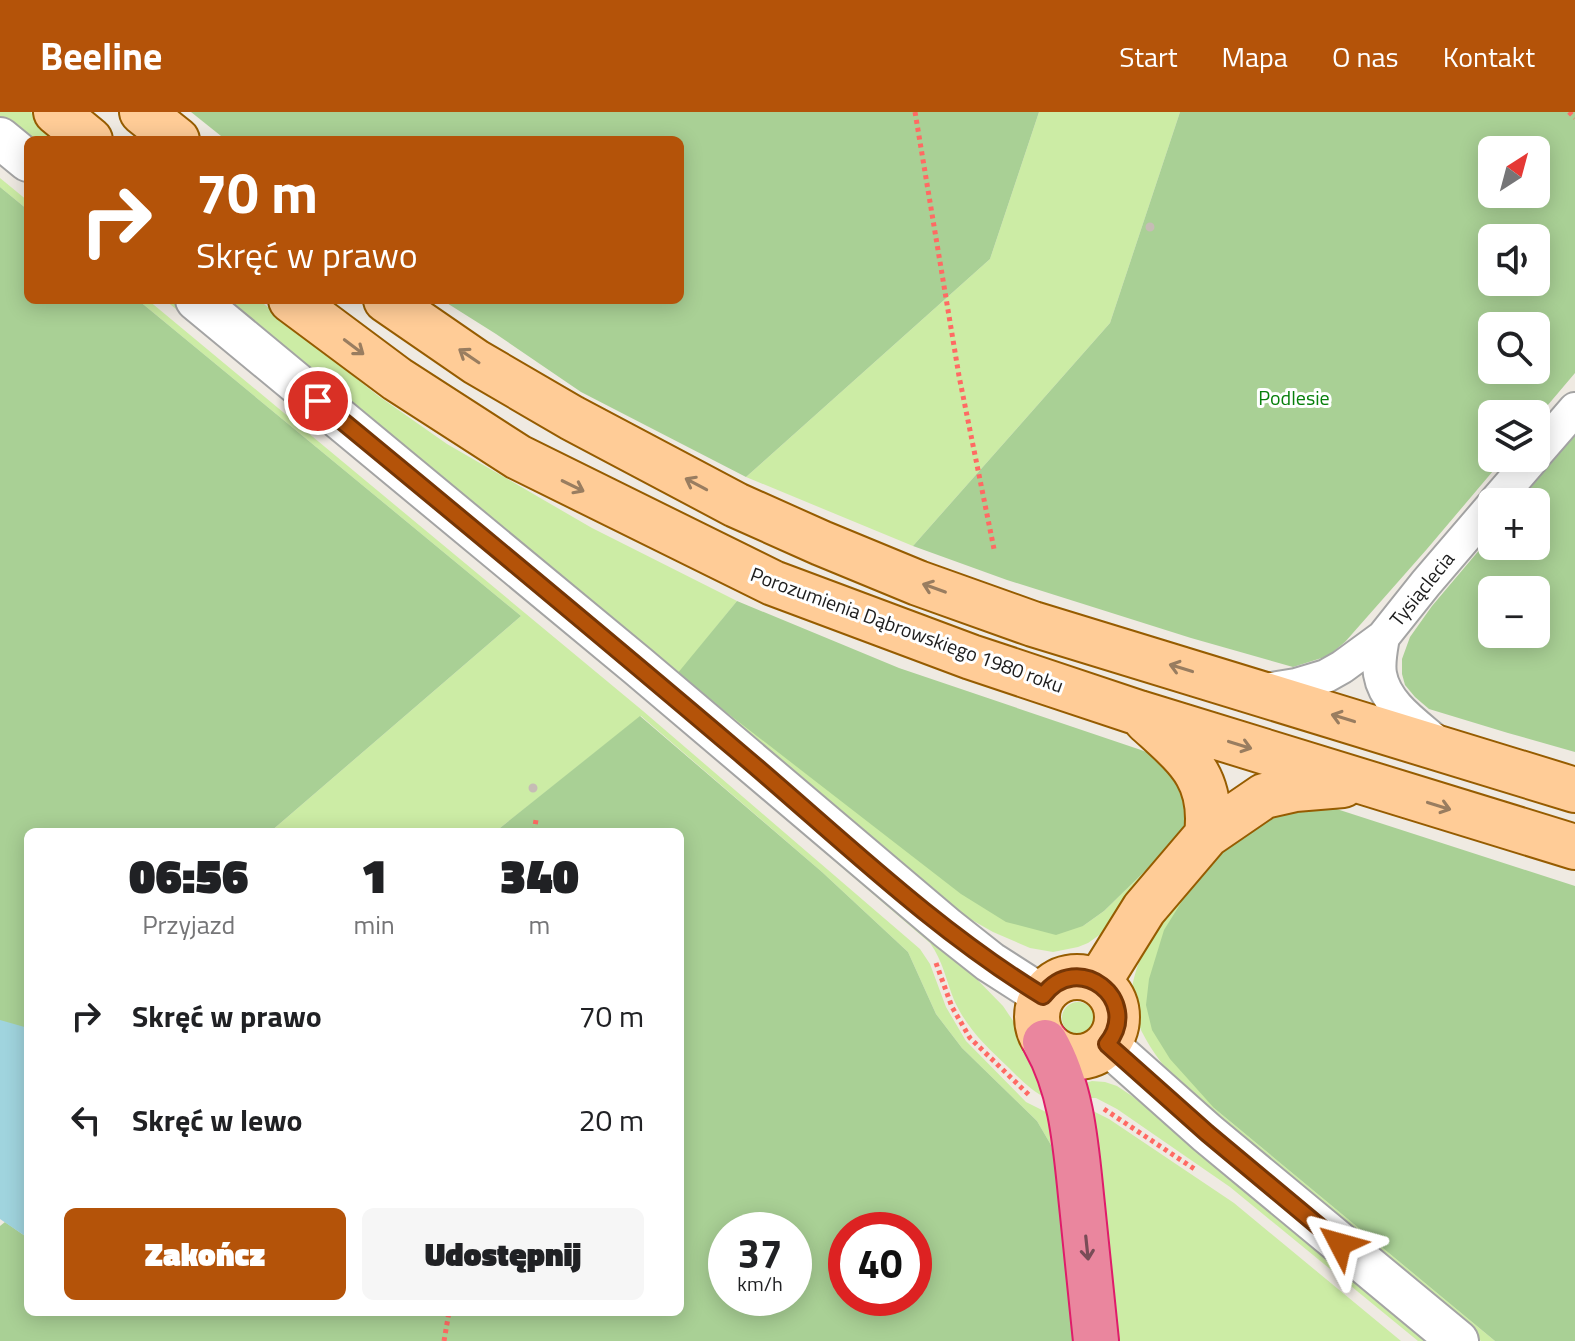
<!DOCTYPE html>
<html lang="pl">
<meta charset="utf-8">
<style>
body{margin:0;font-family:"Titillium Web",sans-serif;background:#f6f6f6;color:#202124;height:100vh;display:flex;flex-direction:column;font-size:30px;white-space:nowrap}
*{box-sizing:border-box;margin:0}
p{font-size:26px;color:#757577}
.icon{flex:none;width:44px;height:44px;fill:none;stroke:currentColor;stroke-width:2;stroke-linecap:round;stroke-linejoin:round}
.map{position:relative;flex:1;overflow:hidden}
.details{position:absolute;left:24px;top:716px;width:660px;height:488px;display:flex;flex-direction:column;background:#fff;border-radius:12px;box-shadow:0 4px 20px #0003}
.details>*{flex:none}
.banner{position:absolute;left:24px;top:24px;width:660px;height:168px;border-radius:12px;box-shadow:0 4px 20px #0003;background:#b45309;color:#fff;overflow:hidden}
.needle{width:52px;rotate:36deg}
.tools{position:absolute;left:1478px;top:24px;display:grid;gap:16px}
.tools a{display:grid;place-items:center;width:72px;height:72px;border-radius:12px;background:#fff;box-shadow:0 4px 20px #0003;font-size:40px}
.speed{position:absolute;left:708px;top:1100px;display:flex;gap:16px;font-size:40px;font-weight:700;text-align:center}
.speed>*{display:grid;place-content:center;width:104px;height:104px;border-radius:50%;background:#fff;box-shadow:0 4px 20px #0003;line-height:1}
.speed small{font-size:20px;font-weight:400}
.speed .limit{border:12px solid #d22;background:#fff;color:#111}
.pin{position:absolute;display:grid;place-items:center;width:68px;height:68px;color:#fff;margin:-34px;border:4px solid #fff;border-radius:50%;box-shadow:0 2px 8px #0007}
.me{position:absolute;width:88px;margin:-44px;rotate:309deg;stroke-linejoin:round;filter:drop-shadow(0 0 6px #0008)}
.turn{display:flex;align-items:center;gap:28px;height:168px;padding:0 40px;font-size:36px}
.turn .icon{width:104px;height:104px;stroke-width:2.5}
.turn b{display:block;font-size:56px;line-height:68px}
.eta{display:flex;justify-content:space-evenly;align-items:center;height:136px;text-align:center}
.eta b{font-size:48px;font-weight:800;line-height:56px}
.button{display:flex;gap:16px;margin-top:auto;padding:16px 40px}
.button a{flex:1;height:92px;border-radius:12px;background:#b45309;color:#fff;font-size:32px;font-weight:800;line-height:92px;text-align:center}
.button a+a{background:#f6f6f6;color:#202124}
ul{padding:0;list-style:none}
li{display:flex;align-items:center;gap:24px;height:104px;padding:0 40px}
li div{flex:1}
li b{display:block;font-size:30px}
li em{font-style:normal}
header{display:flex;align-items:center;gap:48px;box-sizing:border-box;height:112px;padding:0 40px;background:#b45309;color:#fff}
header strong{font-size:38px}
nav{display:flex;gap:44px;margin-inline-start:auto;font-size:28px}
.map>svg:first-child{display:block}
.grass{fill:#cceca5}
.forest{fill:#a9d095;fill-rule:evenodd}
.water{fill:#a0d4de}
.building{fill:#c6bcb5}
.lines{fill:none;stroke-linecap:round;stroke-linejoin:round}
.minor-casing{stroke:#a4a4a4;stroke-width:36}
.tertiary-casing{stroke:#a4a4a4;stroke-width:44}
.primary-casing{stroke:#965c00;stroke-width:48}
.motorway-casing{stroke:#df1c6a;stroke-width:48}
.path{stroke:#ff6a63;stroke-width:5;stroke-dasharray:4 4;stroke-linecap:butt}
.minor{stroke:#fff;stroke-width:32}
.tertiary{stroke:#fff;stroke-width:40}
.primary{stroke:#ffcc97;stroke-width:44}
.motorway{stroke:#ea869e;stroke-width:44}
.oneway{stroke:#997d60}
.oneway2{stroke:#794c57}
.route-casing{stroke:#753606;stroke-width:20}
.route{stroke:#b45309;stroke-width:14}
.labels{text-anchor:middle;stroke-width:6;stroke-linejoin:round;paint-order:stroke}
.park-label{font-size:20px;fill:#077f0a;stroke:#fff}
.street-label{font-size:20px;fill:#1d1d1d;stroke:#fff}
</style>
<header>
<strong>Beeline</strong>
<nav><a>Start</a><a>Mapa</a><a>O nas</a><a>Kontakt</a></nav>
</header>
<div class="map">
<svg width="1575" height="1229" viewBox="0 0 1575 1229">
<rect width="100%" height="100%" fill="#efeae2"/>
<path class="grass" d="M0 0H31L34 7 64 28H28L0 5Z
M1039 0H1180L1110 211 913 434 746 365 990 147Z
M0 66 28 89V98L0 75Z
M138 188H148L643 599 920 837 930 852 946 895 966 929 1026 990 1046 1000 1053 1001 1063 1084 1051 1033 1037 1009 962 936 936 902 908 840 822 760 641 604 495 720H270L521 504Z
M165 188H172L630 568 961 851 1003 894 1030 934 1048 987C1033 980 1021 968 1009 956 987 935 967 917 954 888 946 868 943 849 930 831L626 570Z
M222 188H259L377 283 447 332 592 416 737 489 678 562 1083 814 1104 799 1179 726 1105 819 1088 831 1078 835 1053 840 1030 836 993 820 949 795Z
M1197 765 1214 996 1495 1229H1481L1219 1014C1189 984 1137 933 1132 889 1129 870 1144 834 1155 819 1167 800 1183 783 1197 765Z
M1062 906a16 16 0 1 1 32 0a16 16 0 1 1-32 0Z
M1092 969 1105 970 1117 974 1132 984 1193 1030 1438 1229H1418L1230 1075 1117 997 1096 986H1088L1082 972Z
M1091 998 1109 1007 1234 1091 1401 1229H1112Z"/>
<path class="forest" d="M191 0H1039L990 147 746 365 581 280 496 222 442 188H680V28H226Z
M1180 0H1575V261L1536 307V302H1492V346H1504L1427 437 1345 530 1328 544 1293 555 1191 526 1007 468 913 434 1110 211ZM1536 38V82H1492V38ZM1492 126H1536V170H1492ZM1492 214H1536V258H1492Z
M0 75 28 98V188H138L521 504 270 720H28V928L0 952Z
M1575 322V640L1508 621 1429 597 1415 585 1405 573 1402 562V547L1410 525 1432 494 1492 423V434H1536V390H1519ZM1492 478H1536V522H1492Z
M737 489 899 556 1141 638 1167 648 1187 672V710L1179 726 1104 799 1083 814 1056 823 1006 810 961 782 677 562Z
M640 604 822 760 908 840 936 902 962 936 1037 1009 1051 1033 1063 1084 1079 1229H0V1114L5 1110 28 1126V1200H680V720H495ZM726 1118H794V1186H726ZM846 1118H914V1186H846Z
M1315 690 1575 774V1229H1495L1214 996 1170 947 1152 918 1146 893 1149 867 1164 818 1197 765 1250 707Z"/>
<path class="water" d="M0 908 28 916V1126L0 1107Z"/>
<path class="building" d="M1145.5 115a4.5 4.5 0 1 1 9 0a4.5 4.5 0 1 1-9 0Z
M528.5 676a4.5 4.5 0 1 1 9 0a4.5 4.5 0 1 1-9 0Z"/>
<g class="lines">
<defs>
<path id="minor" d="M1536 342 1575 297
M1495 390 1533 346
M1383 525C1381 537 1378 550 1380 562 1385 593 1419 614 1440 633
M1259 579 1296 573 1326 564 1342 555 1383 525 1426 471 1492 394"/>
<path id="tertiary" d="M0 26 28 49
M196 188 638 554 947 816 990 850 1043 884
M1107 932 1207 1021 1458 1229"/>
<path id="primary" d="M56 0 90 28
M142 0 177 28
M291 188 397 267 518 345 773 471 971 545 1139 601 1575 735
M386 188 476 250 572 306 736 393 821 431 918 471 1033 512 1575 678
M1146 608C1186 645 1214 664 1207 723
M1037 905a40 40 0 1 1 80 0a40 40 0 1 1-80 0Z
M1098 871 1144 797 1207 723 1264 684 1295 677 1343 673"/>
<path id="motorway" d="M1045 930C1073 979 1076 1037 1082 1093 1087 1138 1091 1184 1096 1229"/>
</defs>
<use href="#minor" class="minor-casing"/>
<use href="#tertiary" class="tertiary-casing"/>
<use href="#primary" class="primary-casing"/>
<use href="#motorway" class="motorway-casing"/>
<path class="path" d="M915 0 959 264 994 437
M1569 0 1575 6
M534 720 536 708
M936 851 952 895 970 926 1030 984
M1104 997 1196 1058
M444 1229 449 1200"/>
<use href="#minor" class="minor"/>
<use href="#tertiary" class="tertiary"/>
<use href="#primary" class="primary"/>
<use href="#motorway" class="motorway"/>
</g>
<defs><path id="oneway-shaft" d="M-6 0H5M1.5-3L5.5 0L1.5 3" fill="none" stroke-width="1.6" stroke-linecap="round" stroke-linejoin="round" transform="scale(2)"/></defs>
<g class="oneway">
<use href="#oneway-shaft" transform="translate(354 235) rotate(37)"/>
<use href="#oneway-shaft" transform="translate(469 244) rotate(-146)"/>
<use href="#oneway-shaft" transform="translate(696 372) rotate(-152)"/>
<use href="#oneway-shaft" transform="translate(573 374) rotate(26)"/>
<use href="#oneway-shaft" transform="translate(934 476) rotate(-160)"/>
<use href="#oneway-shaft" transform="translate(1181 556) rotate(-163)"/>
<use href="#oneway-shaft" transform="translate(1343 606) rotate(-163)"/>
<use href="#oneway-shaft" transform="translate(1240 633) rotate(17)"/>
<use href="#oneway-shaft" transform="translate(1439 694) rotate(17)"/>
</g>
<use class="oneway2" href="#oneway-shaft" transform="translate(1087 1136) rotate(84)"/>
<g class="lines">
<defs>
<path id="route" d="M318 289C460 406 601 523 741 642 839 725 933 817 1043 884 1077 837 1143 888 1107 932L1207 1021 1340 1132"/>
</defs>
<use href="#route" class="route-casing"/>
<use href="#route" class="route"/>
</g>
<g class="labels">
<g class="park-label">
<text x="1294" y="293">Podlesie</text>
</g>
<g class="street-label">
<text transform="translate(1422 477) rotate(-51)" y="7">Tysiąclecia</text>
<text transform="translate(907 518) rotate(20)" y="7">Porozumienia Dąbrowskiego 1980 roku</text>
</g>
</g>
</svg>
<div class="tools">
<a><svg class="needle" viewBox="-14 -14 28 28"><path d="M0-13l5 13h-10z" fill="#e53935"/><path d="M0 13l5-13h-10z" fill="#757577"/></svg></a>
<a><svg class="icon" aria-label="sound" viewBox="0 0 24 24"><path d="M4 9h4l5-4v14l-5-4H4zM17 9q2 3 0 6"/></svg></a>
<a><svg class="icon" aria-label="search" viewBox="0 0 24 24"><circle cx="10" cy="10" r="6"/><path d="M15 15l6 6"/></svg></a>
<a><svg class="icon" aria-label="layers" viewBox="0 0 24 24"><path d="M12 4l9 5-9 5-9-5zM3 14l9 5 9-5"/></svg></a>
<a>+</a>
<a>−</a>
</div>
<div class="speed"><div>37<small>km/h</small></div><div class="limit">40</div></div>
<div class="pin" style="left:318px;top:289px;background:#d93025"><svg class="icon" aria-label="arrive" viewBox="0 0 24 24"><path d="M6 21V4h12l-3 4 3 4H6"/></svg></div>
<svg class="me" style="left:1340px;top:1132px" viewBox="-20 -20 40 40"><path d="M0-17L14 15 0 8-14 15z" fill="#b45309" stroke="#fff" stroke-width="4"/></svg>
<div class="banner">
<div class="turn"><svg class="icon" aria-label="right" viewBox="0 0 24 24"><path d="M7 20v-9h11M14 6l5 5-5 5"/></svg><div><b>70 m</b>Skręć w prawo</div></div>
</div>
<section class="details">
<div class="eta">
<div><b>06:56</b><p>Przyjazd</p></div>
<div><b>1</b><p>min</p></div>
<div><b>340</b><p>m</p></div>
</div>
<ul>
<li><svg class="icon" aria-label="right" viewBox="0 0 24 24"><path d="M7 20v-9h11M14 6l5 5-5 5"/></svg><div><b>Skręć w prawo</b></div><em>70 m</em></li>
<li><svg class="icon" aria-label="left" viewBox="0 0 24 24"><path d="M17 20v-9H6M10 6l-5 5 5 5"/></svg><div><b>Skręć w lewo</b></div><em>20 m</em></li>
</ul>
<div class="button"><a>Zakończ</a><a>Udostępnij</a></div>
</section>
</div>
